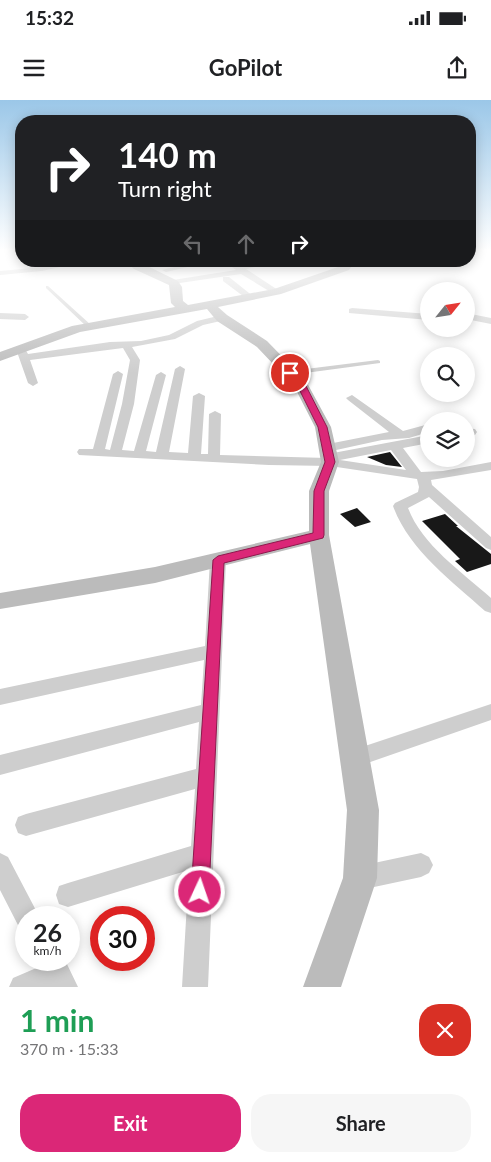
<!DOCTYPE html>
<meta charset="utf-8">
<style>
body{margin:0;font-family:Lato,sans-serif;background:#f6f6f6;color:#202124;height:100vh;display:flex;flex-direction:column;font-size:19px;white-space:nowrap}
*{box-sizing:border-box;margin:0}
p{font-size:16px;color:#757577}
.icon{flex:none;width:28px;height:28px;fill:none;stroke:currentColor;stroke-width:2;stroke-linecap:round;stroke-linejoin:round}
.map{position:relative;height:887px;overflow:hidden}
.panel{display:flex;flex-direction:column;background:#fff;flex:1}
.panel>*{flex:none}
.top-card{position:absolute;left:15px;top:15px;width:461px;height:152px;border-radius:20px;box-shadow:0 2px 12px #0003;background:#202124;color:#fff;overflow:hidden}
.needle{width:32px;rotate:60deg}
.tools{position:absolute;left:420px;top:182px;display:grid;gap:10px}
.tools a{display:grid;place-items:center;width:55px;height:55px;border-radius:50%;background:#fff;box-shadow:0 2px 12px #0003;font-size:25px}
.speed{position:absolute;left:15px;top:806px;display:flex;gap:10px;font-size:25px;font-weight:700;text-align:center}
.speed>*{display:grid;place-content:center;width:65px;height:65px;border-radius:50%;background:#fff;box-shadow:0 2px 12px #0003;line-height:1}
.speed small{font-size:12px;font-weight:400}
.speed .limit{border:8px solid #d22;background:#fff;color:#111}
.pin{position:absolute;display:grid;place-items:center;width:42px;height:42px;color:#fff;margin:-21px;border:2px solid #fff;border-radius:50%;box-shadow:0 1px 5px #0007}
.me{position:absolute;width:55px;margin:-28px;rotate:3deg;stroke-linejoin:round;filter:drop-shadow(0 0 4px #0008)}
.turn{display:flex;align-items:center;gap:18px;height:105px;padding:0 20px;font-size:22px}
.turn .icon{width:65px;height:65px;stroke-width:2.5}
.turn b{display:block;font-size:35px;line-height:42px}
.lanes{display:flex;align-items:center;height:48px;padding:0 20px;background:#0003;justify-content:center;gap:25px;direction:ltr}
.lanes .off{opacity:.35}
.round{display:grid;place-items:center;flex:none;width:52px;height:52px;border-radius:20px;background:#f6f6f6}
.summary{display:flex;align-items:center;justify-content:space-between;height:85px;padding:0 20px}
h1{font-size:30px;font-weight:700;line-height:38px;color:#1e9e55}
.action{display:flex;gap:10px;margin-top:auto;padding:10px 20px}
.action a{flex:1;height:58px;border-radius:20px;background:#db2777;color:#fff;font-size:20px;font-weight:700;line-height:58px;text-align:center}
.action a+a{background:#f6f6f6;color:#202124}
.status{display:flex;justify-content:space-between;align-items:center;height:35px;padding:0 25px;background:#fff;direction:ltr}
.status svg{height:14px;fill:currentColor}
header{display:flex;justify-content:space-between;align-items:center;height:65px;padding:0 20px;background:#fff;font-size:22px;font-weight:700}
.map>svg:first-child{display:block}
.building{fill:#181818}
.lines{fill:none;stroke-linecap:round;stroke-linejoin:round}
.lane{fill:#cecece;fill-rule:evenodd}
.street{fill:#cecece;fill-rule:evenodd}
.secondary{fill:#bbb;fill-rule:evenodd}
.route{fill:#db2777;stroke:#8e194d}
</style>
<div class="status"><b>15:32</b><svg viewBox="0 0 49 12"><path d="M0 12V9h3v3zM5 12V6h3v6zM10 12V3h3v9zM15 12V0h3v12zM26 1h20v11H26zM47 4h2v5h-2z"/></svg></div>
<header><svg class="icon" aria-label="menu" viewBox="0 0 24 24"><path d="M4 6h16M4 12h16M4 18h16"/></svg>GoPilot<svg class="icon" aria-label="share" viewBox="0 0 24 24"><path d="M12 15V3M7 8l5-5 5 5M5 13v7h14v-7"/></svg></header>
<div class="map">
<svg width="491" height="887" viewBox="0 0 491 887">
<rect width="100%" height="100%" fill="#fff"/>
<path class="building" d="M390 352 402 367 386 365 367 357Z
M357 408 371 422 355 427 340 414Z
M445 414 458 426H456L491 454V464L467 472 455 461 460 459 422 421Z"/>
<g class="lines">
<path class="lane" d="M46 186H48L91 225V227H87L46 188Z
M378 260 380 261V263L290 275 287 273 290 271Z"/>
<path class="street" d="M70 161H87L42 171 0 175V171L42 167Z
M198 161H214L166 172 162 170Z
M224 161H233L240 166 264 161H282L246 169 281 192 274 194 241 174 173 184 169 182 173 180 236 170Z
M308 161H316V162L312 164Z
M223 177H229L254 197 247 199 223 181Z
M352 208 429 214V220L349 213V209Z
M0 213 25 214 29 217 25 220 0 219Z
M466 213 491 218V224L466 219Z
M222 215 226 218 225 220 203 225 175 239 132 247 140 260 134 304 122 350 134 351 156 275 161 272 166 275 146 351 156 352 175 269 180 266 185 269 169 352 188 353 193 296 199 293 205 296 201 354H208L209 314 215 311 221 314 220 355 327 358 329 354 333 353 429 335V343L403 348 421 372 443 371 491 362V370L431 380 432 385 491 437V450L486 448 429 397 408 408C422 445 462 472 491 498V513L485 511C452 481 409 450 393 406L395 403 418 392 419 387 417 379 330 366 269 365 79 355 77 352 79 349H93L113 274 118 271 123 274 105 349 110 350 122 304 130 260 123 248 30 260 38 283 33 286 28 283 16 249 21 246 24 247 28 254 110 242 141 241 169 235 197 221ZM391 350 406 370 340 360Z
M352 295 403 331 429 324V332L409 338 382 340 327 352 323 351 321 348 323 345 389 332 348 300 346 298Z
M466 328 475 329 477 332 475 335 466 336Z
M218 455 223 456 226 460 208 887H182L189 770 68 807 59 804 56 795 59 786 68 783 191 746 195 689 26 736 18 733 15 725 18 717 26 714 196 669 199 622 0 675V655L201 605 204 560 0 605V589L205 546 210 460 213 456Z
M491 604V620L356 667 349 665 346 658 349 651 356 649Z
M0 753 8 757 40 818H26V830L19 827 0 790Z
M421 753 429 757 433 765 429 773 421 777 360 790 352 786 348 778 352 770 360 766Z
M38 860H65L78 887H9L13 878 41 866Z"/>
<path class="secondary" d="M125 161H137L178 181 182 187 183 201 188 205 274 189 341 166 344 161H355L349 170 281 194 218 207 227 215 267 241 306 281 331 327 339 362 329 391V435L379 710 377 778 341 887H303L343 778 347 710 310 444 155 483 0 509V493L155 467 309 431V391L321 362 315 327 294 286 257 247 217 221 207 209 80 232 0 261V252L72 226 175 207 171 203 169 185 134 169Z"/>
</g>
<linearGradient id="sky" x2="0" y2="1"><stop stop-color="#9bc7e8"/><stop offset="0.55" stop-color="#fff"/><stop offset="1" stop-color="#fff" stop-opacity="0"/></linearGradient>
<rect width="491" height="273" fill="url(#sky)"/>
<path class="route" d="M290 270 305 284 327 327 335 362 324 391V435L323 438 224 463 209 792 206 799 200 801 193 799 191 792 213 460 218 456 313 433 314 391 325 362 318 327 297 285 286 273Z"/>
</svg>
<div class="tools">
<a><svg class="needle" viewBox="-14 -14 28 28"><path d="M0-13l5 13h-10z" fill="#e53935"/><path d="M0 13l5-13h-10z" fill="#757577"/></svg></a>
<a><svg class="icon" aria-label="search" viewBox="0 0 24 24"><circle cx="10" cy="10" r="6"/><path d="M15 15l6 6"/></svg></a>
<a><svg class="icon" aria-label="layers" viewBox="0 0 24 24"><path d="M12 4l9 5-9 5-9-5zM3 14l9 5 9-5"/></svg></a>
</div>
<div class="speed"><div>26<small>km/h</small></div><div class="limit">30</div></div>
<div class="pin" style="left:290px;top:273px;background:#d93025"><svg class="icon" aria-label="arrive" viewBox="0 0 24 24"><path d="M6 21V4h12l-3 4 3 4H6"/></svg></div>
<svg class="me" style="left:200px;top:792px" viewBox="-20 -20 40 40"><circle r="17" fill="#db2777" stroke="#fff" stroke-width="3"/><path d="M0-11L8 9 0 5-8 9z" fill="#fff"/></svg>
<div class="top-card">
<div class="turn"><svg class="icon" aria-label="right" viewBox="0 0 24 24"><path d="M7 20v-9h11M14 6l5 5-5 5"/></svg><div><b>140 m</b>Turn right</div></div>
<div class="lanes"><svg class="icon off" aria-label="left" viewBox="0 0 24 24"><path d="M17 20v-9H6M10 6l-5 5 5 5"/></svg><svg class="icon off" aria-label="ahead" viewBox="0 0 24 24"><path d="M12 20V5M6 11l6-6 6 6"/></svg><svg class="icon" aria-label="right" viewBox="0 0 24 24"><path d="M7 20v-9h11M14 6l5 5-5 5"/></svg></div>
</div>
</div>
<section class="panel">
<div class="summary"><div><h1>1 min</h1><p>370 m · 15:33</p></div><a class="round" style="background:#d93025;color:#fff"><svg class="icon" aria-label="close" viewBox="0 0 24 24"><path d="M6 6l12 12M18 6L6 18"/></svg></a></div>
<div class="action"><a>Exit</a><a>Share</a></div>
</section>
